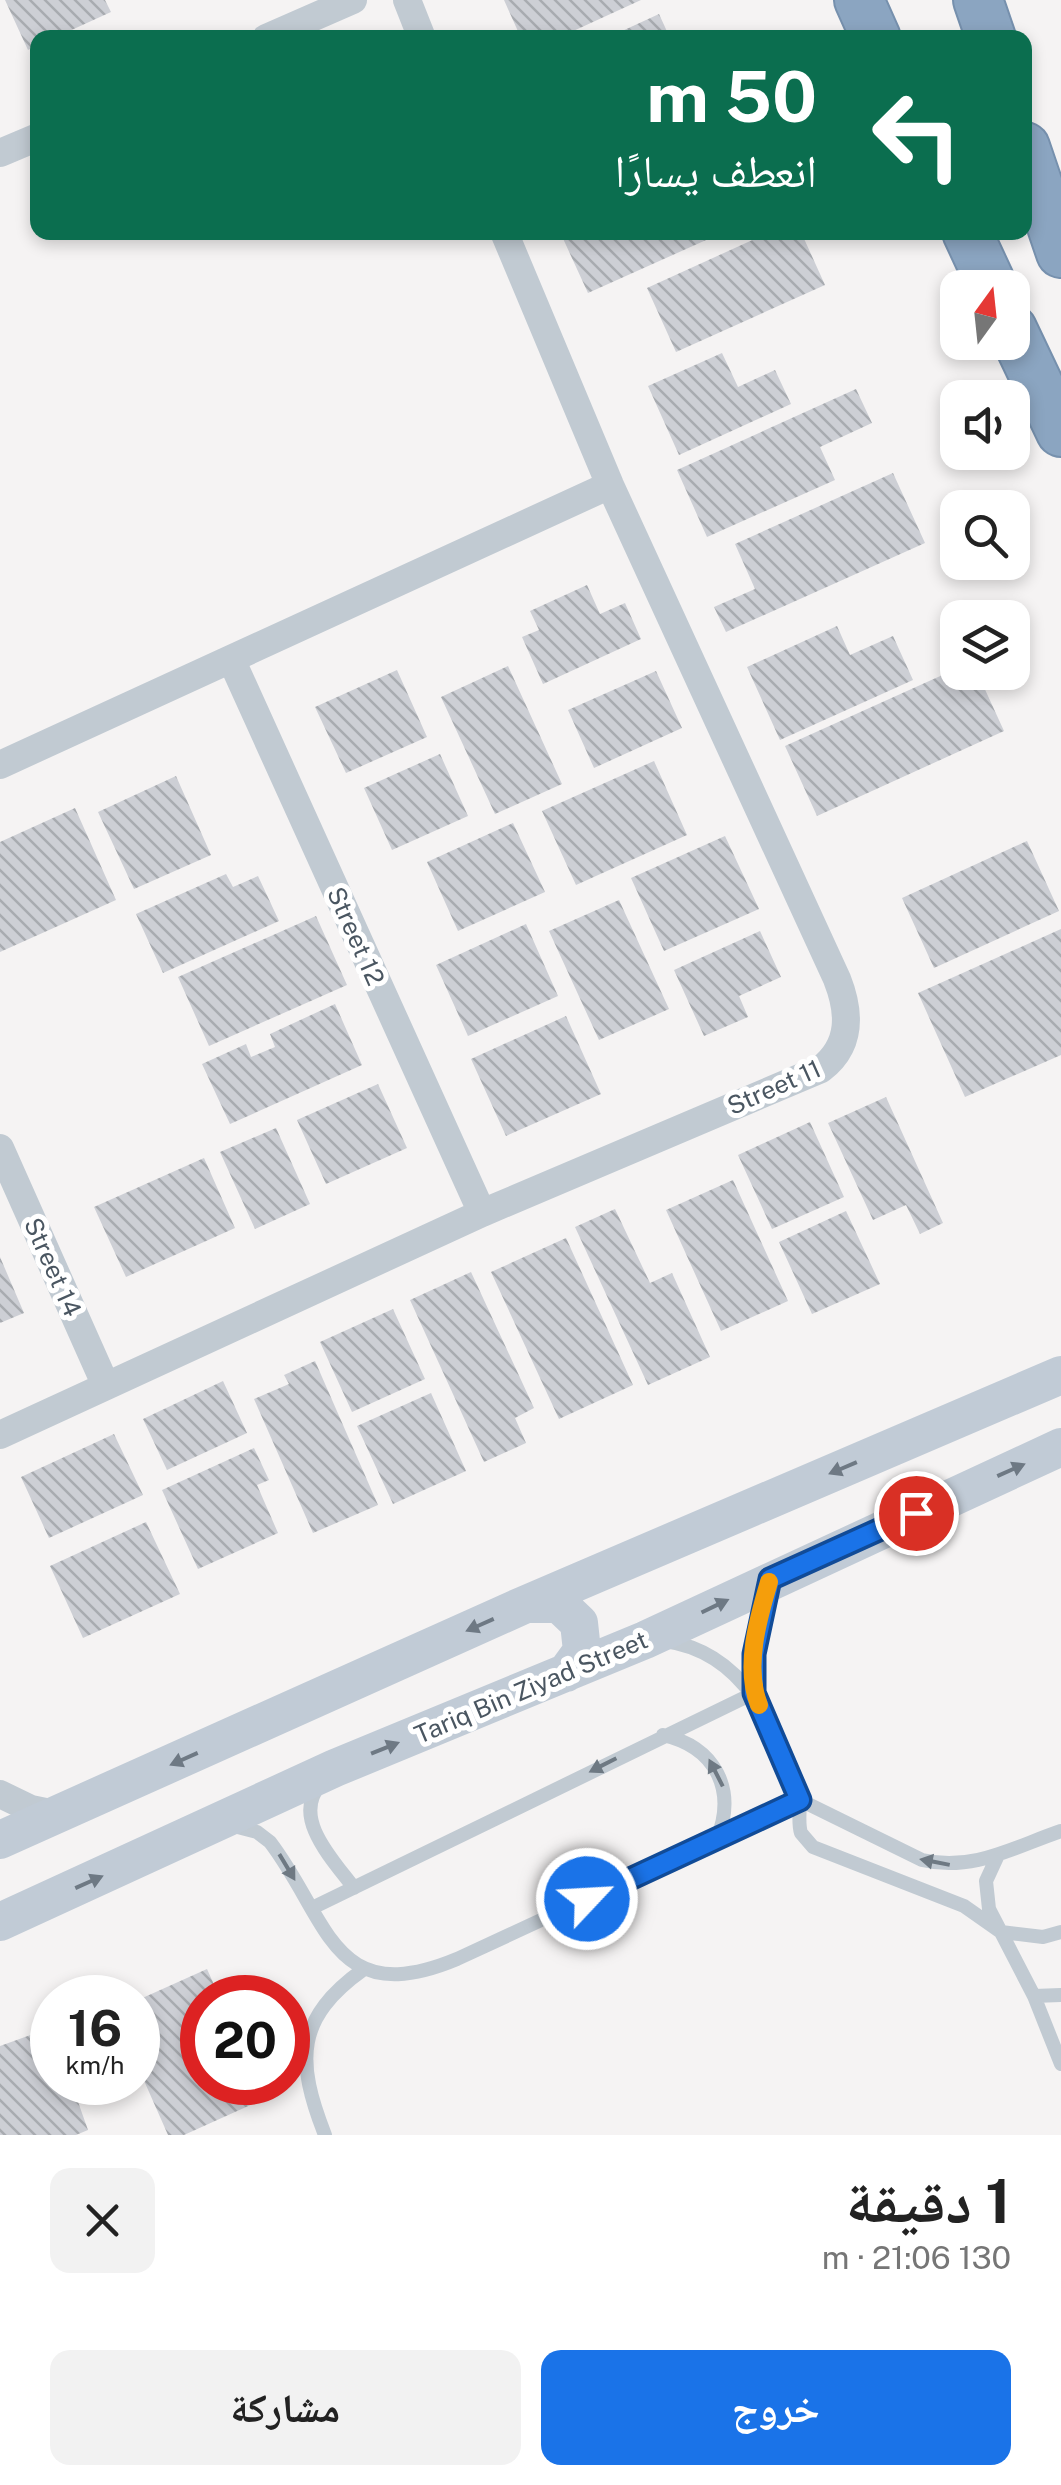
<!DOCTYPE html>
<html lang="ar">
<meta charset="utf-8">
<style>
body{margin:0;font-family:"Public Sans","Noto Naskh Arabic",sans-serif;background:#f2f2f2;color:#222;direction:rtl;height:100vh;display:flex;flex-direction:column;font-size:38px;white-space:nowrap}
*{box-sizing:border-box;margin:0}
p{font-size:32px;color:#767676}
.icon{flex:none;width:55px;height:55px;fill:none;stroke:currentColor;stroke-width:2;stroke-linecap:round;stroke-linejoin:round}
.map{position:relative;height:2135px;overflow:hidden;direction:ltr}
.details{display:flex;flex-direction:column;background:#fff;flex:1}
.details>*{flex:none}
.guide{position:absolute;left:30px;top:30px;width:1002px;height:210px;border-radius:20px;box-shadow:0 5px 15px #0003;direction:rtl;background:#0b6e4f;color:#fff;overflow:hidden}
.needle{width:65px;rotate:15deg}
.fabs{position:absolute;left:940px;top:270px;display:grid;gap:20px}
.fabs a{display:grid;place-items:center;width:90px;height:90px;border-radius:20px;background:#fff;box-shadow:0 5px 15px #0003;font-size:50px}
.speed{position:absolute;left:30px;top:1975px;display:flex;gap:20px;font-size:50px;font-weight:700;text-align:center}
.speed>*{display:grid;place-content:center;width:130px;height:130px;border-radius:50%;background:#fff;box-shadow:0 5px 15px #0003;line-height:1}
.speed small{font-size:25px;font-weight:400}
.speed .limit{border:15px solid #d22;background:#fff;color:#111}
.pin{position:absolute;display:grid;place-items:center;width:85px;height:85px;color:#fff;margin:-42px;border:5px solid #fff;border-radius:50%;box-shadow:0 2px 10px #0007}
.me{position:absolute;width:110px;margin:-55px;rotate:65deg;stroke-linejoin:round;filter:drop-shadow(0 0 8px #0008)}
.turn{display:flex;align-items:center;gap:35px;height:210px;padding:0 50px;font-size:45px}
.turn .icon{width:130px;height:130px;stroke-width:2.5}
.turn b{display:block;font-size:70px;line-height:85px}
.round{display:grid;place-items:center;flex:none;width:105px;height:105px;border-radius:20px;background:#f2f2f2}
.overview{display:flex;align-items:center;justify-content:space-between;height:170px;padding:0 50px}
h1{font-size:60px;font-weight:700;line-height:75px}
.primary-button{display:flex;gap:20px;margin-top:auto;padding:20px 50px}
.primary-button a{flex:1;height:115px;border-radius:20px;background:#1a73e8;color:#fff;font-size:40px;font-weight:700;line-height:115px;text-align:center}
.primary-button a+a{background:#f2f2f2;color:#222}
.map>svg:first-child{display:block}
.building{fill:url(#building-back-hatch)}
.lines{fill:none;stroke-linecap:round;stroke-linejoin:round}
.highway-casing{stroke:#7690ad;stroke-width:52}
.lane{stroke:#c1cad2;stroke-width:14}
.street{stroke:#c1cad2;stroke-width:28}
.secondary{stroke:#c1cbd6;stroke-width:38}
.highway{stroke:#8ba5c1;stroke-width:48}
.oneway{fill:#6e7984}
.oneway2{fill:#6e7983}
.route-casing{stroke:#114b97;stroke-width:25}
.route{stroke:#1a73e8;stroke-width:18}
.slow{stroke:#f59e0b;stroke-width:18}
.labels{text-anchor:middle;stroke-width:10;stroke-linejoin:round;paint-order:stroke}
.street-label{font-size:25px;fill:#4a5661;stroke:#fff}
</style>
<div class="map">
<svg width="1061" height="2135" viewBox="0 0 1061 2135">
<defs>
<pattern id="building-back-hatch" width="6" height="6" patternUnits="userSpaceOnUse" patternTransform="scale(2.5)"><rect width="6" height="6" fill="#cdcfd5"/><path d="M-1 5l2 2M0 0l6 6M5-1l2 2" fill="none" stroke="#a8abb0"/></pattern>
</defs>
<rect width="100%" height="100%" fill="#f5f3f3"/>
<path class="building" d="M5 0H105L111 12 54 38H38V45L28 50Z
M504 0H641L558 38H521Z
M659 14 670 38H607Z
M560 232H724L588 293Z
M770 232H801L825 285 676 352 647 288Z
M722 353 738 387 775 370 791 404 679 455 648 386Z
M856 389 872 423 820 447 835 480 707 537 677 470Z
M893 473 925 543 726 632 714 607 755 589 735 544Z
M587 585 600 614 625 603 641 639 543 684 522 637 539 630 530 611Z
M837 626 850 655 893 636 913 680 780 740 747 667Z
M508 666 562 784 495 814 441 697Z
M958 668V672H977L1004 731 817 816 785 746Z
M397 670 427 737 346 773 315 707Z
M656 671 682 728 594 768 568 710Z
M440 754 468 816 392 850 364 788Z
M654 761 687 835 576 885 542 811Z
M176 776 211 855 134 889 98 812Z
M75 808 116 900 0 952V842Z
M513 823 545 892 458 931 427 862Z
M725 836 759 909 664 951 631 878Z
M1027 841 1059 911 934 968 902 898Z
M226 874 233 887 258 876 279 921 163 973 136 914Z
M619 900 669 1009 599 1040 549 931Z
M316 916 347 985 209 1046 178 977Z
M526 924 558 996 468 1036 436 965Z
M1061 929V1055L965 1097 918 993Z
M760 931 781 977 739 996 748 1017 704 1036 674 970Z
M335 1004 362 1065 230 1124 202 1064 246 1044 251 1057 275 1047 270 1034Z
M566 1016 601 1094 506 1136 471 1059Z
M378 1084 407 1148 326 1184 297 1120Z
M886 1097 943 1223 920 1234 906 1205 873 1220 828 1123Z
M810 1122 844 1197 772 1229 738 1155Z
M276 1128 310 1204 255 1229 220 1152Z
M204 1158 235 1228 126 1277 94 1207Z
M733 1180 788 1301 721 1331 666 1210Z
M615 1209 650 1283 672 1273 710 1357 648 1385 575 1227Z
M846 1211 880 1284 812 1314 779 1242Z
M566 1238 633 1385 559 1419 491 1272Z
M0 1257 24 1313 0 1323Z
M471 1272 534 1408 515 1418 526 1443 484 1462 410 1300Z
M393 1309 425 1379 352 1412 320 1342Z
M315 1361 378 1505 313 1533 254 1399 289 1384 284 1375Z
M223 1381 247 1433 167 1470 143 1419Z
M431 1393 466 1471 393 1504 357 1426Z
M114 1434 143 1495 49 1538 21 1477Z
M254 1448 269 1480 257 1485 278 1533 198 1569 162 1490Z
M146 1522 180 1594 83 1638 50 1566Z
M207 1969 220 1998H202V2082H259L266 2098 184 2135H168L138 2067V2000Z
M50 2028 52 2082H71L88 2130 76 2135H0V2046Z"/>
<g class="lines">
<defs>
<path id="highway" d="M859 0 876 38
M978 0 991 38
M1025 147 1061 253
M967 232 993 288
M1012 329 1061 432"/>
</defs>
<use href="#highway" class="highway-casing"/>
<path class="lane" d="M665 1641C745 1652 775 1726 798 1795 802 1807 797 1820 801 1833L813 1847 964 1906 1001 1932 1043 1937 1061 1932
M754 1692V1654L767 1590
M663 1735C715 1747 737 1789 717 1839
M320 1785C291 1818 334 1861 354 1888
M800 1800 922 1860C973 1872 1014 1847 1061 1831
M230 1825 257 1832 270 1842C329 1919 332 2011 457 1959L800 1800
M998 1855 986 1881 989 1909 1034 1996 1061 2064
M312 1908 754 1693
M1034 1996 1061 1995
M325 2135C296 2061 295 2018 364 1969"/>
<path class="street" d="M407 0 422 38
M266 38 353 0
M0 153 38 137
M231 659 482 1213
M0 765 610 485
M0 1148 106 1386
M0 1435 482 1213 821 1069C852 1045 850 1012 837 979L610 485 504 232
M0 1794 31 1809 60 1815"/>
<path class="secondary" d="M527 1604H559L579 1623 582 1651 566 1673
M0 1840 524 1605 1061 1375
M0 1922 335 1768 645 1640 1061 1447"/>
<use href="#highway" class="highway"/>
</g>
<defs><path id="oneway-solid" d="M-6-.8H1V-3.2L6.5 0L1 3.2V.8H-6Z" transform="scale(2.5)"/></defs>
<g class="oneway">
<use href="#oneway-solid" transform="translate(843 1468) rotate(157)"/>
<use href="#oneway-solid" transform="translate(1011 1470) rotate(-24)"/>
<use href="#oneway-solid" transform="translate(715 1606) rotate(-26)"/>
<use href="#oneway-solid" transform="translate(480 1625) rotate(156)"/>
<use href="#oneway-solid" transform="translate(385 1748) rotate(-22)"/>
<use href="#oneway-solid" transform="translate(184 1759) rotate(156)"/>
<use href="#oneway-solid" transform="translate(89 1882) rotate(-24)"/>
</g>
<g class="oneway2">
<use href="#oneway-solid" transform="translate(603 1765) rotate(153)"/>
<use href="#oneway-solid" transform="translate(716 1773) rotate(-117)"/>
<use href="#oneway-solid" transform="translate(935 1862) rotate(-169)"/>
<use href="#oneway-solid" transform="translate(287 1867) rotate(59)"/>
</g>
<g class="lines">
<defs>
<path id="route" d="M587 1899 800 1800 754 1693V1654L770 1579 916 1513"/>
</defs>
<use href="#route" class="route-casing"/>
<use href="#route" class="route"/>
<path class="slow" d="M759 1705C744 1667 758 1619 769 1582"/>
</g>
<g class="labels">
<g class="street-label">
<text transform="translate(356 936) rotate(66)" y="9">Street 12</text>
<text transform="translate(774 1087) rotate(-24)" y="9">Street 11</text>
<text transform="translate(53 1267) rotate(66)" y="9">Street 14</text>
<text transform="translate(531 1687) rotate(-23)" y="9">Tariq Bin Ziyad Street</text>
</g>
</g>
</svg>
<div class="fabs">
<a><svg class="needle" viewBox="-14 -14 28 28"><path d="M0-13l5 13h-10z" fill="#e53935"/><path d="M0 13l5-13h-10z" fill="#767676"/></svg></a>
<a><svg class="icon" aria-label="sound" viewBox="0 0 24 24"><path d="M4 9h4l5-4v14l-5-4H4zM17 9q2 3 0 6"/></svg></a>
<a><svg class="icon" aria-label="search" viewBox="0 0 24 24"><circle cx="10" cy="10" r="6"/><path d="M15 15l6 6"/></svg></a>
<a><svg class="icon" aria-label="layers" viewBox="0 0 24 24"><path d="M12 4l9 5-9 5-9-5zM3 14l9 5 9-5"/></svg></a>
</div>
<div class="speed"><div>16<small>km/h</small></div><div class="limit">20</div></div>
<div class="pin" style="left:916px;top:1513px;background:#d93025"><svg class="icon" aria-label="arrive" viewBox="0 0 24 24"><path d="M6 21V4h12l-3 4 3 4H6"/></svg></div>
<svg class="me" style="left:587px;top:1899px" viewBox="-20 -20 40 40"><circle r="17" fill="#1a73e8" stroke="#fff" stroke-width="3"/><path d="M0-11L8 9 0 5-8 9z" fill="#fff"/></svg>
<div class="guide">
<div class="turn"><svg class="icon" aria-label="left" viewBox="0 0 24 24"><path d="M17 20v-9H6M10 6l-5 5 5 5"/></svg><div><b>50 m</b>انعطف يسارًا</div></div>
</div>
</div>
<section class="details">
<div class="overview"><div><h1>1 دقيقة</h1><p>130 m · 21:06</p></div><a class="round"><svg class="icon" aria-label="close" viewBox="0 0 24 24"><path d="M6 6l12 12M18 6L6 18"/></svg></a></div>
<div class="primary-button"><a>خروج</a><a>مشاركة</a></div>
</section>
